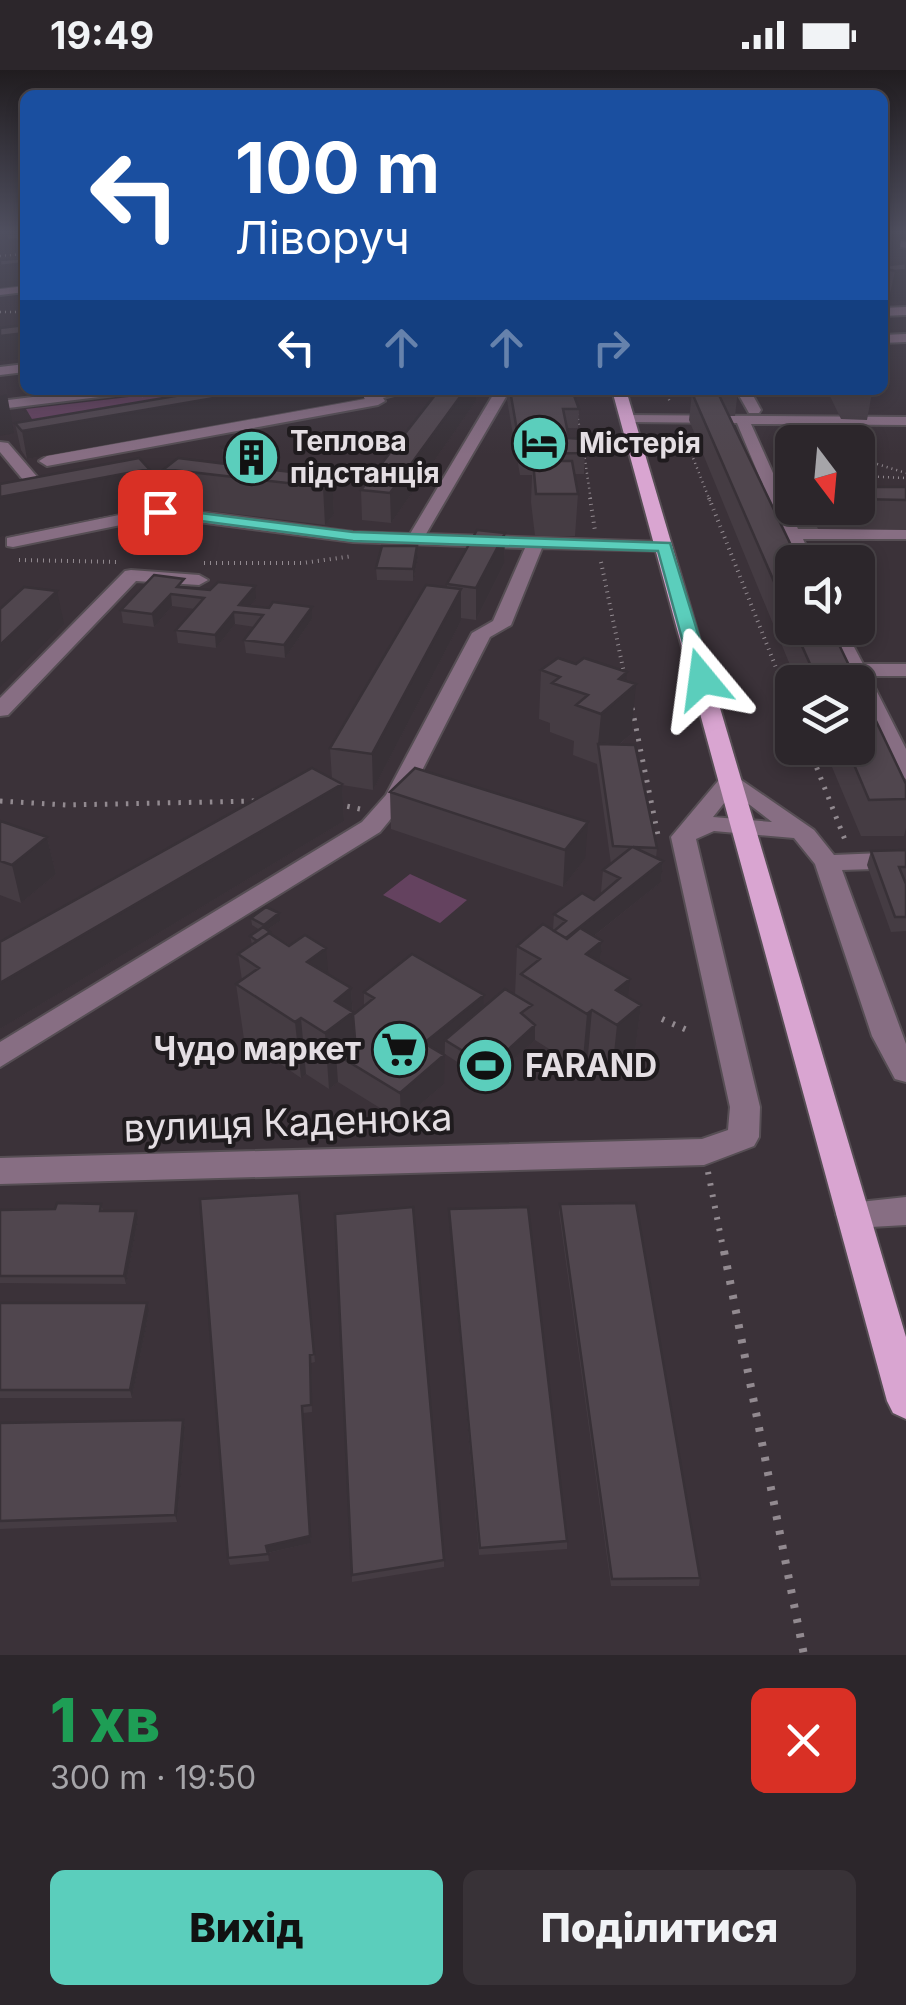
<!DOCTYPE html>
<html lang="uk">
<meta charset="utf-8">
<style>
body{margin:0;font-family:Inter,sans-serif;background:#383237;color:#f1f3f6;height:100vh;display:flex;flex-direction:column;font-size:38px;white-space:nowrap}
*{box-sizing:border-box;margin:0}
p{font-size:32px;color:#a6a5a9}
.icon{flex:none;width:55px;height:55px;fill:none;stroke:currentColor;stroke-width:2;stroke-linecap:round;stroke-linejoin:round}
.map{position:relative;height:1585px;overflow:hidden}
.side{display:flex;flex-direction:column;background:#2c262b;flex:1}
.side>*{flex:none}
.top-card{position:absolute;left:20px;top:20px;width:868px;height:305px;border-radius:15px;box-shadow:0 5px 15px #0003,0 0 0 2px #484347;background:#1a4fa0;color:#fff;overflow:hidden}
.needle{width:65px;rotate:164deg}
.controls{position:absolute;left:775px;top:355px;display:grid;gap:20px}
.controls a{display:grid;place-items:center;width:100px;height:100px;border-radius:15px;background:#2c262b;box-shadow:0 5px 15px #0003,0 0 0 2px #484347;font-size:50px}
.pin{position:absolute;display:grid;place-items:center;width:85px;height:85px;color:#fff;margin:-42px;border-radius:20px;box-shadow:0 5px 15px #0006}
.me{position:absolute;width:110px;margin:-55px;rotate:344deg;stroke-linejoin:round;filter:drop-shadow(0 0 8px #0008)}
.turn{display:flex;align-items:center;gap:35px;height:210px;padding:0 50px;font-size:45px}
.turn .icon{width:130px;height:130px;stroke-width:2.5}
.turn b{display:block;font-size:70px;line-height:85px}
.lanes{display:flex;align-items:center;height:95px;padding:0 50px;background:#0003;justify-content:center;gap:50px;direction:ltr}
.lanes .off{opacity:.35}
.round{display:grid;place-items:center;flex:none;width:105px;height:105px;border-radius:15px;background:#383237}
.headline{display:flex;align-items:center;justify-content:space-between;height:170px;padding:0 50px}
h1{font-size:60px;font-weight:800;line-height:75px;color:#1e9e55}
.button{display:flex;gap:20px;margin-top:auto;padding:20px 50px}
.button a{flex:1;height:115px;border-radius:15px;background:#5bcebc;color:#111;font-size:40px;font-weight:800;line-height:115px;text-align:center}
.button a+a{background:#383237;color:#f1f3f6}
.status{display:flex;justify-content:space-between;align-items:center;height:70px;padding:0 50px;background:#2c262b;direction:ltr}
.status svg{height:28px;fill:currentColor}
.map>svg:first-child{display:block}
.green{fill:#64425f}
.lines{fill:none;stroke-linecap:round;stroke-linejoin:round}
.minor-casing{stroke:#564e54;stroke-width:4}
.major-casing{stroke:#564e54;stroke-width:4}
.path-far4{stroke:#928a90;stroke-width:2.5;stroke-dasharray:1 4;stroke-linecap:butt}
.path-far3{stroke:#928a90;stroke-width:4;stroke-dasharray:1 5;stroke-linecap:butt}
.path-far2{stroke:#928a90;stroke-width:5;stroke-dasharray:2.5 8;stroke-linecap:butt}
.path-far1{stroke:#928a90;stroke-width:6;stroke-dasharray:2.5 9;stroke-linecap:butt}
.path{stroke:#928a90;stroke-width:8;stroke-dasharray:4 11;stroke-linecap:butt}
.minor{fill:#876e83;fill-rule:evenodd}
.major{fill:#d9a5d1;fill-rule:evenodd}
.wall{fill:#453c43}
.shaded-wall{fill:#383137}
.building{fill:#50464e;stroke:#383137;stroke-width:2.5}
.route{fill:#5bcebc;stroke:#3b867a;stroke-width:2.5}
.labels{text-anchor:middle;stroke-width:8;stroke-linejoin:round;paint-order:stroke}
.far-poi-label{font-size:28px;font-weight:bold;fill:#e4dee3;stroke:#1f1b1e;text-anchor:start}
.poi-label{font-size:32px;font-weight:bold;fill:#e4dee3;stroke:#1f1b1e;text-anchor:end}
.near-street-label{font-size:38px;fill:#e4dee3;stroke:#1f1b1e}
</style>
<div class="status"><b>19:49</b><svg viewBox="0 0 49 12"><path d="M0 12V9h3v3zM5 12V6h3v6zM10 12V3h3v9zM15 12V0h3v12zM26 1h20v11H26zM47 4h2v5h-2z"/></svg></div>
<div class="map">
<svg width="906" height="1585" viewBox="0 0 906 1585">
<rect width="100%" height="100%" fill="#3b3239"/>
<path class="green" d="M189 320H347L45 371 26 339Z
M410 804 467 830 440 853 383 825Z"/>
<g class="lines">
<defs>
<path id="minor" d="M882 166 906 172V178L882 172Z
M25 216V222L0 225V219Z
M906 237V245L882 246V238Z
M906 264V272L882 273V265Z
M25 294V302L0 305V297Z
M90 320H131L124 324 0 339V331Z
M412 320 383 328 385 331 378 335 47 396 39 391 47 386 365 329 363 326 381 320Z
M496 320H510L426 464 664 472 670 473V481L542 478 511 555 490 567 408 728 380 762 0 997V972L362 752 386 725 472 563 493 551 525 478 353 472 160 447 13 477 7 476V468L153 438 157 430 154 421 112 417 110 414 118 409 166 414 172 428 170 438 353 462 410 464Z
M736 320H750L761 340 759 343H749Z
M623 345 906 347V355L751 354 798 459H906V469H803L813 492H795L737 353 628 352 623 351Z
M0 372 8 373 39 409H58L66 414 58 419 29 417 0 382Z
M131 500 199 505 208 510 199 515 136 511 8 645 0 646V628L125 501Z
M826 558H844L863 594H906V606H869L906 679V709L895 702 858 625V612H852Z
M731 703 814 760 834 785 906 782V798L842 800 906 974V1012L895 1009 872 966 815 794 794 768 714 761 696 769 760 1037 759 1067 754 1076 704 1095 0 1114V1088L702 1069 728 1060 730 1037 671 767 723 705ZM733 722 772 752 713 747Z
M906 1127V1155L853 1158 841 1154 836 1144 841 1134Z"/>
<path id="major" d="M612 320H626L906 1267V1349L893 1343 887 1331Z"/>
</defs>
<use href="#minor" class="minor-casing"/>
<use href="#major" class="major-casing"/>
<path class="path-far4" d="M0 186 25 184
M0 242H25
M665 320 670 332
M142 326 189 320
M577 344 582 372
M684 365 710 431
M584 383 591 431
M858 388 906 403
M858 406 906 408"/>
<path class="path-far3" d="M590 428 595 461
M709 428 786 623
M19 490 118 492
M601 492 625 608
M204 493H303L353 486"/>
<path class="path-far2" d="M785 620 792 637
M632 638 659 770
M809 678 847 775
M0 731 66 735 256 731
M337 734 360 739"/>
<path class="path-far1" d="M662 949 689 961
M708 1102 724 1183"/>
<path class="path" d="M724 1181 804 1585"/>
<use href="#minor" class="minor"/>
<use href="#major" class="major"/>
</g>
<path class="wall" d="M906 193V231L888 233 882 231V196Z
M211 320H364V328L27 389 21 380 15 353Z
M439 320H476V331L391 453 362 450 361 420Z
M508 320H572L579 339 578 358H567L569 368 585 383 584 404H574L578 424 575 466H535L531 432 532 405H520L507 330Z
M700 320H738L735 346H729L792 492V558H831L857 612H797L689 350 692 323H702Z
M827 320H870L872 323 867 350 841 349Z
M222 377 279 387 237 395 332 407 334 444 325 455 169 436V433L154 434V436L0 467 149 399 153 423 167 422 164 399 229 394 223 388Z
M858 417H906V460L818 459 812 446 814 438H858Z
M505 463 504 494 476 550 461 548V551L373 720 342 715 344 751 0 959V872L332 709 330 678 447 517V514Z
M417 476 418 488 413 511 377 510 376 498Z
M185 518 256 529 250 536 312 549 285 588 246 583 244 570 255 557 235 554 216 578 178 573 176 560 195 539 172 536 154 557 123 553 121 540Z
M541 600 626 611 631 664 619 675 657 778 656 788 663 791 661 812 594 866 602 871 600 892 628 927 641 935 634 990 611 1011 587 996 582 1000 535 970 488 1012 445 984 444 985V1014L401 1051 338 1012 329 1019 306 1004 301 1008 244 969 236 914 242 910 238 884 252 874 250 866 260 860 252 855 251 848 280 851 267 860 271 864 290 875 328 904 351 918 353 945 364 936V922L484 925 483 938 515 925 517 876 553 860 554 844 594 830 603 823 601 822 603 800 611 794 597 694 573 685 574 671 550 662V653L539 649Z
M824 678H858L906 714V758L904 766H861Z
M415 698 585 789 563 817 391 759 390 722Z
M0 751 47 767 56 804 21 833 0 825Z
M906 780V861L891 862 867 795 871 781Z
M299 1123 315 1292 311 1293 312 1342 303 1343 311 1473 268 1483 269 1491 230 1495 228 1488Z
M101 1134 103 1141 138 1149 126 1214 0 1213V1140L55 1139Z
M560 1134 700 1508 699 1516H611L559 1142Z
M449 1147 567 1471V1479L479 1485Z
M0 1233 149 1241 132 1328H0Z
M183 1350 185 1357 177 1452 0 1459V1353Z
M444 1490V1497L352 1512V1505Z"/>
<path class="shaded-wall" d="M882 163H902L900 178 882 180Z
M20 169 21 173 8 174 7 170Z
M25 193V215L0 218V196Z
M906 200V231L888 233 895 201Z
M25 263V288L0 291V266Z
M261 320H364V328L27 389 22 361Z
M465 320H476V331L391 453 390 423Z
M7 324 14 363 0 366V326Z
M278 376 279 387 231 396 230 385Z
M149 399 154 436 0 467V427Z
M332 407 334 444 325 455 323 417Z
M505 463 504 494 476 550V518Z
M417 476 418 488 413 511V499Z
M255 516 256 529 244 543 239 535Z
M461 519V551L373 720 372 684Z
M57 521 64 554 0 617V575Z
M171 524 172 536 154 557 152 544Z
M312 537V549L285 588 284 575Z
M234 542 235 554 216 578 215 565Z
M627 602 625 623 636 614 631 664 601 690 598 674 601 644 619 609Z
M342 714 344 751 0 959V913Z
M588 752 585 789 563 817 565 780Z
M47 767 56 804 21 833 12 795Z
M663 791 661 812 540 909 542 887Z
M279 843 280 851 264 862V855Z
M602 871 597 926 586 884Z
M326 878 331 933 307 892Z
M630 909 625 949 641 935 634 990 611 1011 617 955 616 920Z
M351 918 356 996 336 984 338 1012 329 1019 325 963 335 931Z
M484 925 483 953 445 970 444 1014 401 1051 400 1023 424 973Z
M592 940 587 996 582 1000 587 944Z
M301 948 306 1004 301 1008 295 952Z
M535 955V970L488 1012 489 997Z
M136 1141 138 1149 126 1214 124 1206Z
M147 1233 149 1241 132 1328 130 1320Z
M303 1343 311 1473 267 1483 266 1476Z
M183 1350 185 1357 177 1452 175 1445Z"/>
<path class="building" d="M19 163 20 169 7 170 6 164Z
M25 188V193L0 196V190Z
M906 193V200L895 201 882 198V196Z
M25 255V263L0 266V258Z
M211 320H261L22 361 15 353Z
M439 320H465L390 423 361 420Z
M510 320H572L579 339H563L569 368 583 369 585 383 521 384Z
M844 320H870L872 323H845Z
M692 323H718L799 492H792V553Z
M269 368 278 376 230 385 222 377Z
M139 388 149 399 0 427V414Z
M178 388 332 407 323 417 164 399Z
M533 391H572L578 424H536Z
M858 417H906V430L858 429Z
M167 422 168 427 153 428 152 423Z
M477 460 505 463 476 518 447 514Z
M382 476H417L413 499 376 498Z
M154 505 184 509 177 517 210 520 218 512 255 516 239 535 269 538 273 532 312 537 284 575 244 570 263 545 234 542 215 565 176 560 204 528 171 524 152 544 121 540Z
M426 515 461 519 372 684 330 678Z
M24 517 57 521 0 575V539Z
M794 558H831L857 612H818Z
M558 588 576 594 584 588 627 602 619 609 636 614 601 644 576 635 588 625 552 613 560 607 541 600Z
M858 613 906 714V729L869 730 847 678H858Z
M598 674 635 675 657 778 633 777 663 791 566 868 554 861 566 851 554 844 582 823 594 830 620 808 603 800 632 777 613 776Z
M312 698 342 714 0 913V872Z
M415 698 588 752 565 780 390 722Z
M0 751 47 767 12 795 0 791Z
M906 780V797H899L906 814V847H895L871 781Z
M266 837 279 843 264 855 251 848Z
M543 854 567 869 580 858 602 871 586 884 630 909 616 920 641 935 617 955 592 940 587 944 521 904 540 889 517 876Z
M263 857 270 862 257 871 250 866Z
M269 863 289 876 305 865 326 878 307 892 351 918 335 931 353 942 325 963 301 948 295 952 236 914 259 898 238 884Z
M412 884 484 925 424 973 444 985 400 1023 336 984 355 969 353 945 374 928 364 922Z
M505 919 532 935 521 943 535 955 489 997 445 970Z
M299 1123 314 1284 310 1285 311 1335 302 1336 310 1466 266 1476 268 1484 228 1488 200 1129Z
M57 1133 101 1134 100 1141H136L124 1206H0V1140L55 1139Z
M636 1133 700 1508 612 1509 560 1134Z
M413 1137 444 1490 352 1505 335 1144Z
M528 1137 567 1471 480 1478 449 1139Z
M0 1233H147L130 1320H0Z
M183 1350 175 1445 0 1451V1353Z"/>
<linearGradient id="sky" x2="0" y2="1"><stop stop-color="#201c1f"/><stop offset="0.42" stop-color="#4f4f5f"/><stop offset="1" stop-color="#4f4f5f" stop-opacity="0"/></linearGradient>
<rect width="906" height="385" fill="url(#sky)"/>
<path class="route" d="M160 438 353 462 670 473 712 609 702 615 693 609 658 481 353 471 155 445V439Z"/>
<defs>
<symbol id="hotel-disc" viewBox="-11 -11 22 22"><circle r="9.5" fill="#5bcebc" stroke="#1f1b1e"/><path d="M-6-4.5h1.5V1H6V5H4.5V3h-9V5H-6ZM-4 0a1.8 1.8 0 1 1 3.6 0ZM.5 0V-2.5h3Q6-2.5 6 0Z" fill="#111"/></symbol>
<symbol id="building-disc" viewBox="-11 -11 22 22"><circle r="9.5" fill="#5bcebc" stroke="#1f1b1e"/><path d="M-4-6H4V6H1V3H-1V6H-4ZM-2.5-4.3h1.7v1.8h-1.7ZM.8-4.3h1.7v1.8H.8ZM-2.5-1h1.7V.8h-1.7ZM.8-1h1.7V.8H.8Z" fill="#111"/></symbol>
<symbol id="supermarket-disc" viewBox="-11 -11 22 22"><circle r="9.5" fill="#5bcebc" stroke="#1f1b1e"/><path d="M-6-5.5h2.5l.6 2H6L4.5 2H-2.5L-4.4-4H-6ZM-1.5 3.2a1.3 1.3 0 1 0 .1 0ZM3 3.2a1.3 1.3 0 1 0 .1 0Z" fill="#111"/></symbol>
<symbol id="stadium-disc" viewBox="-11 -11 22 22"><circle r="9.5" fill="#5bcebc" stroke="#1f1b1e"/><path d="M0-5a6.5 5 0 1 0 0 10a6.5 5 0 1 0 0-10ZM-3.5-1.8h7v3.6h-7Z" fill="#111"/></symbol>
</defs>
<g fill-rule="evenodd">
<use href="#hotel-disc" x="508" y="342" width="63" height="63"/>
<use href="#building-disc" x="220" y="356" width="63" height="63"/>
<use href="#supermarket-disc" x="368" y="948" width="63" height="63"/>
<use href="#stadium-disc" x="454" y="964" width="63" height="63"/>
</g>
<g class="labels">
<g class="far-poi-label">
<text x="290" y="381">Теплова<tspan x="290" dy="32">підстанція</tspan></text>
<text x="579" y="383">Містерія</text>
</g>
<g class="poi-label">
<text x="361" y="990">Чудо маркет</text>
<text x="525" y="1007" text-anchor="start">FARAND</text>
</g>
<g class="near-street-label">
<text transform="translate(288 1053) rotate(-2)" y="13">вулиця Каденюка</text>
</g>
</g>
</svg>
<div class="controls">
<a><svg class="needle" viewBox="-14 -14 28 28"><path d="M0-13l5 13h-10z" fill="#e53935"/><path d="M0 13l5-13h-10z" fill="#a6a5a9"/></svg></a>
<a><svg class="icon" aria-label="sound" viewBox="0 0 24 24"><path d="M4 9h4l5-4v14l-5-4H4zM17 9q2 3 0 6"/></svg></a>
<a><svg class="icon" aria-label="layers" viewBox="0 0 24 24"><path d="M12 4l9 5-9 5-9-5zM3 14l9 5 9-5"/></svg></a>
</div>
<div class="pin" style="left:160px;top:442px;background:#d93025"><svg class="icon" aria-label="arrive" viewBox="0 0 24 24"><path d="M6 21V4h12l-3 4 3 4H6"/></svg></div>
<svg class="me" style="left:702px;top:609px" viewBox="-20 -20 40 40"><path d="M0-17L14 15 0 8-14 15z" fill="#5bcebc" stroke="#fff" stroke-width="4"/></svg>
<div class="top-card">
<div class="turn"><svg class="icon" aria-label="left" viewBox="0 0 24 24"><path d="M17 20v-9H6M10 6l-5 5 5 5"/></svg><div><b>100 m</b>Ліворуч</div></div>
<div class="lanes"><svg class="icon" aria-label="left" viewBox="0 0 24 24"><path d="M17 20v-9H6M10 6l-5 5 5 5"/></svg><svg class="icon off" aria-label="ahead" viewBox="0 0 24 24"><path d="M12 20V5M6 11l6-6 6 6"/></svg><svg class="icon off" aria-label="ahead" viewBox="0 0 24 24"><path d="M12 20V5M6 11l6-6 6 6"/></svg><svg class="icon off" aria-label="right" viewBox="0 0 24 24"><path d="M7 20v-9h11M14 6l5 5-5 5"/></svg></div>
</div>
</div>
<section class="side">
<div class="headline"><div><h1>1 хв</h1><p>300 m · 19:50</p></div><a class="round" style="background:#d93025;color:#fff"><svg class="icon" aria-label="close" viewBox="0 0 24 24"><path d="M6 6l12 12M18 6L6 18"/></svg></a></div>
<div class="button"><a>Вихід</a><a>Поділитися</a></div>
</section>
